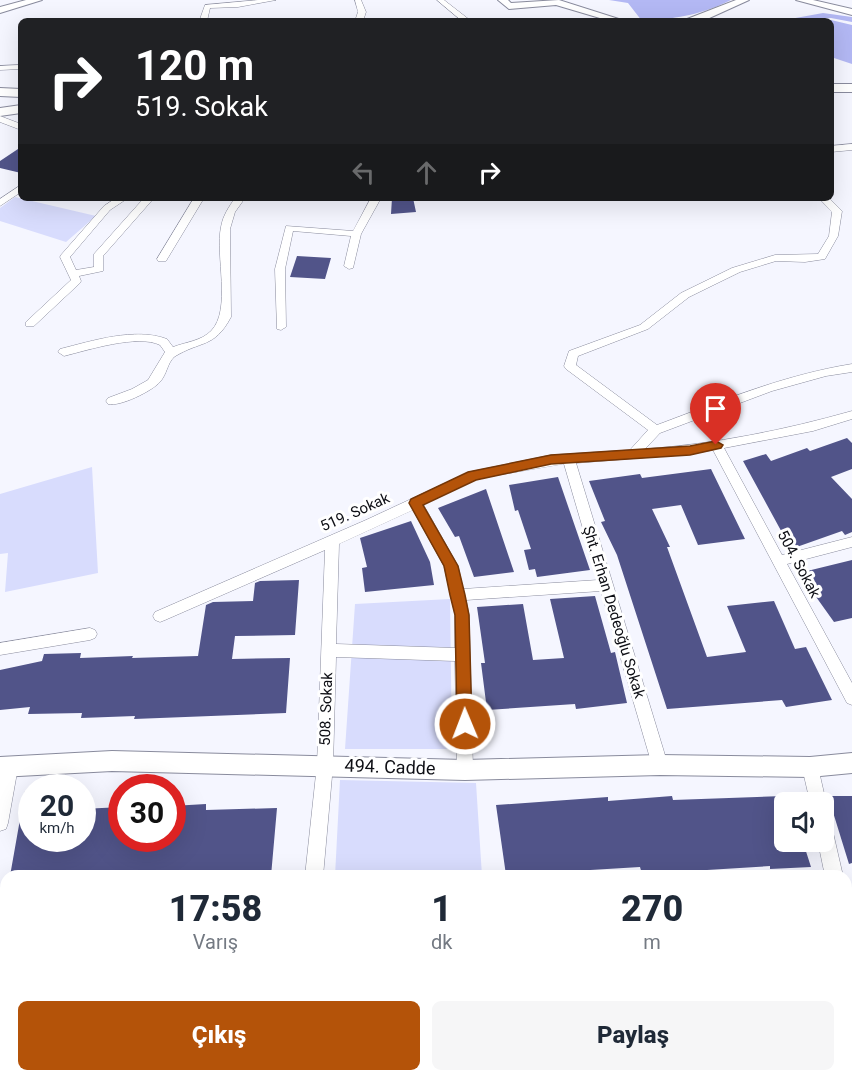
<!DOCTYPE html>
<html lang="tr">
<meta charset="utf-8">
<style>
body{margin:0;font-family:Roboto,sans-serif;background:#f6f6f7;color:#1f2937;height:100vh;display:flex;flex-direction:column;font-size:22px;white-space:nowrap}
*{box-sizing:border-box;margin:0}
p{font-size:20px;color:#747a83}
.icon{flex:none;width:33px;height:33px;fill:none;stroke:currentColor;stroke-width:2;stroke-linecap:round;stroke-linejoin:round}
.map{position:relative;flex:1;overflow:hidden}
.side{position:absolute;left:0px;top:870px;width:852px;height:212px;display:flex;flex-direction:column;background:#fff;border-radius:18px 18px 0 0;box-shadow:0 6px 24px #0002}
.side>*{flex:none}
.top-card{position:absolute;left:18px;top:18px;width:816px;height:183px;border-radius:9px;box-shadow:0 6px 24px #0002;background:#202124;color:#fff;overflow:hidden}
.fabs{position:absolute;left:774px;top:792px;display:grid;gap:12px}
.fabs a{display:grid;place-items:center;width:60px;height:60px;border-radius:9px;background:#fff;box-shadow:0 6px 24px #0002;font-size:30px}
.speed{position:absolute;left:18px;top:774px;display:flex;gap:12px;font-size:30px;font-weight:700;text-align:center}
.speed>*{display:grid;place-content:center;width:78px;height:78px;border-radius:50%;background:#fff;box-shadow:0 6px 24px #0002;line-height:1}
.speed small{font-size:15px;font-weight:400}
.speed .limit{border:9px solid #d22;background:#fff;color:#111}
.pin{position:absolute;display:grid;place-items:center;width:51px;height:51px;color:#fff;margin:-62px -26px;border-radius:50% 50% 50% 0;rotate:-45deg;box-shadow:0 0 6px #0007}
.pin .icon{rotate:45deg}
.me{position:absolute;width:66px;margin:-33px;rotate:359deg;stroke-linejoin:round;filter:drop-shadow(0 0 4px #0008)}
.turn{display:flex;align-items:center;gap:21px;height:126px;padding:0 18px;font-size:27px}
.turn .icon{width:78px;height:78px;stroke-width:2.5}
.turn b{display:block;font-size:42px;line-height:51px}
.lanes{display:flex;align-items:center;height:57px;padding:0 18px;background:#0003;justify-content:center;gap:30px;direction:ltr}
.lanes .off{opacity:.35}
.eta{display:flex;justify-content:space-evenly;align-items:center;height:102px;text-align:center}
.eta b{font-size:36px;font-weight:800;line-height:42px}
.button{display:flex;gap:12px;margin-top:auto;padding:12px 18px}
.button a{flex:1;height:69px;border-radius:9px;background:#b45309;color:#fff;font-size:24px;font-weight:800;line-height:69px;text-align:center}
.button a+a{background:#f6f6f7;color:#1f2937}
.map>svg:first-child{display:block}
.green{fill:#d8dcfd}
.forest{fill:#b3b8f4}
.water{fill:#b2b7f3}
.building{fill:#515489}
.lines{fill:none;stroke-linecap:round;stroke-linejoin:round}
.street-casing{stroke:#898b9d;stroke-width:1}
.secondary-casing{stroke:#898b9d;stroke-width:2}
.highway-casing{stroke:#898b9d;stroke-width:2}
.street{fill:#fff;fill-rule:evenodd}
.secondary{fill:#fff;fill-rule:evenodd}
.highway{fill:#fff;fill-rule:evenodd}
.route{fill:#b45309;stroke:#753606;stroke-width:1.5}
.labels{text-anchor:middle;stroke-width:6;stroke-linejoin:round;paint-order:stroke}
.street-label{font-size:15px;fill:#0d0e14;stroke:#fff}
.near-street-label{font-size:18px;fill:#0d0e14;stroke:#fff}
</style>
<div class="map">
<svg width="852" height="1081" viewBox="0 0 852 1081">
<rect width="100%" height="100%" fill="#f5f6ff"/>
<path class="green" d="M15 197 96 216 66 242 0 221V208Z
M92 467 98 573 5 592 8 553 0 554V494Z
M450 599 452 749H345L355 604Z
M340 780 476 783 482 876H335Z"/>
<path class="forest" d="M609 0H731C703 14 679 18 648 21H642L628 3Z
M831 20 852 25V64L831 57V21H822Z"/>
<path class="water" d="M823 13 852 17V22L831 18 779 21Z"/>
<path class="building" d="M21 147V173L0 168V161Z
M392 198H413L416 212 391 214Z
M297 256 331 258 325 279 290 277Z
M847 438 852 443V469L831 477 852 499V532L845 535 842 531 791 549 743 461 766 454 771 461 807 448 810 451Z
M711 469 745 539 698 545 681 505 652 509 670 547H667L707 657 746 652 727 606 774 601 795 649 806 647 832 700 786 707 782 700 667 709 617 555 601 522 605 521 589 481 640 474 642 478Z
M558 477 590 570 537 577 535 569 529 570 524 550 531 549 518 510 515 511 509 485Z
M486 489 514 572 474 577 459 536 455 537 438 508Z
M411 521 430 562 434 585 365 592 362 568 367 567 360 538Z
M852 560V618L834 622 799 573Z
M299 580 295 635 235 636 232 659 290 658 286 713 134 719 135 716 81 718 82 713 28 714 30 707 0 710V670L42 661 44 654 81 653 80 658 133 656 132 658 198 656 206 605 213 602 253 601 255 583 260 581Z
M595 596 611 653 615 652 627 703 576 709 575 704 487 710 481 663H485L477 607 523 604 533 660 564 658 550 599Z
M25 791 32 792V838H82V809L122 807V838H172V806L206 804V810L277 808 271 876H10Z
M672 796 673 800 784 796V842H803L811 867 770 869V866L642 874 640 867 506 875 496 805 608 797V801Z
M828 796H852V863L849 864Z"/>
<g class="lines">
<defs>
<path id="street" d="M258 0H276L238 7 210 8 207 21 200 19 205 5Z
M355 0H361L366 12 363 21H355L358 12Z
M437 0H444L471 21H462Z
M21 65V69L0 70V66Z
M0 116 21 124V130L0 122Z
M852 144V150L831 152V146Z
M21 185V192L0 206V199Z
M116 198H128L110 210 70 257 76 270 94 267V254L144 198H154L103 256V271L79 276 81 281 80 283 34 326H26V322L71 280 60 257 61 255 104 206Z
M194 198H204L166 261H158L157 259Z
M235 198H245L235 212 230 229 231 317C214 349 201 340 174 357 167 364 167 374 160 382 152 391 120 407 108 404L106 401 108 398 132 389 148 380 165 352 160 345C138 334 88 350 64 356L58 352 60 349C92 341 135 327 167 339L173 347C186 342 201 341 211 331 232 310 215 255 221 227 223 215 229 207 235 198Z
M371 198H381L361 234 353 268 349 269 344 266 351 236 293 231 285 269 286 327 281 330 277 329 275 269 286 226 353 231Z
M819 198H829L842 211 838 236 825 259 805 262 776 261 740 272 689 297 648 329 578 356 576 365 657 425C721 401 784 375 852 364V372L826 376 772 391 660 433 645 449C715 444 785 430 852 411V419L813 431 724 448 782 555 852 537V547L787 564 852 683V705L847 703 713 450 690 454 576 463 668 765 666 770 660 773 654 770 652 765 601 591 466 600 469 615 473 770 471 775 465 778 459 775 457 770 455 661 336 657 333 765 323 876H305L317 765 325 550 165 620 160 622 155 620 153 616 155 612 366 520 469 472 551 455 630 450 648 430 566 369 564 366 569 351 640 325 681 293 732 268 775 255 818 254 829 236 832 212ZM564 464 598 580 463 589 458 566 423 504 476 479ZM413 510 444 566 455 615V648L336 644 339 544Z
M90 628 95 630 97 634 95 638 90 640 0 655V643Z
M10 759 16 762 18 767 8 823 6 829 0 831V777L4 762Z
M810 759 816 762 818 767 826 802 824 808V802H810L802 767 804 762Z
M824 820 830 822 832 828 843 876H825L818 842H824Z
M286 1076H306L307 1081H287Z
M653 1076H673L672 1081H652Z"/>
<path id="secondary" d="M26 0H42L0 13V7Z
M498 0H508L511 3 559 0 625 21H610L556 5 509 9Z
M736 0H749L705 20 682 21Z
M796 0H813L852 9V15Z
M112 751 465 760 660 755 810 757 852 753V773L810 777 660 775 465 780 112 771 0 777V757Z
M846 1000H852V1026H846Z
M219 1076H277L275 1081H217Z"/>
<path id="highway" d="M831 84H852V92H831Z
M0 88 21 89V97L0 96Z
M21 105V113L0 116V108Z"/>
</defs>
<use href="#street" class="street-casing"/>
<use href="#secondary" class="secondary-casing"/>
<use href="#highway" class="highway-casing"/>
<use href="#street" class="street"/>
<use href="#secondary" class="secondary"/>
<use href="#highway" class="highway"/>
</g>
<path class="route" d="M716 441 723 445 721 448 690 455 551 464 476 480 423 505 458 566 465 595 469 615 472 724 470 729 465 731 459 729 457 724 455 615 450 595 444 566 409 503 411 499 468 472 551 455 690 446Z"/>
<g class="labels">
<g class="street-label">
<text transform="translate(355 512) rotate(-24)" y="5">519. Sokak</text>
<text transform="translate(799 564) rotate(62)" y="5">504. Sokak</text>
<text transform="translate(614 612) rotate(73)" y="5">Şht. Erhan Dedeoğlu Sokak</text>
<text transform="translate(326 709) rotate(-88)" y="5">508. Sokak</text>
</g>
<g class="near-street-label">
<text transform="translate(390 767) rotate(2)" y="6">494. Cadde</text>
</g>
</g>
</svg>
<div class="fabs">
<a><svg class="icon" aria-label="sound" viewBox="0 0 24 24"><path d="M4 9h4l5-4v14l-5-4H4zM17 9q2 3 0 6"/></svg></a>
</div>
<div class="speed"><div>20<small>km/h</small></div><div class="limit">30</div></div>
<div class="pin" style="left:716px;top:445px;background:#d93025"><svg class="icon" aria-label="arrive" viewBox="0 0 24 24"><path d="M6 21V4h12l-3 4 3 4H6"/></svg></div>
<svg class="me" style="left:465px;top:724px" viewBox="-20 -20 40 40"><circle r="17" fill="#b45309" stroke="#fff" stroke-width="3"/><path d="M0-11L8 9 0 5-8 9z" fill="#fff"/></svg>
<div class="top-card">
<div class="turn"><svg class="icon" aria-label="right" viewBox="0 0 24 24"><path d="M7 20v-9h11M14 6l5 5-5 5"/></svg><div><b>120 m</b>519. Sokak</div></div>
<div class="lanes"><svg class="icon off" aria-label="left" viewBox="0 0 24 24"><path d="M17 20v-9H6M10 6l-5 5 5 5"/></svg><svg class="icon off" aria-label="ahead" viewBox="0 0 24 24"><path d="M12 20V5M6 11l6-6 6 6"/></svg><svg class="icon" aria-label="right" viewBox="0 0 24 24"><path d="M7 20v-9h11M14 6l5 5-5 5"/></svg></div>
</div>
<section class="side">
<div class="eta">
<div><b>17:58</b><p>Varış</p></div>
<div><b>1</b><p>dk</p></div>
<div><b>270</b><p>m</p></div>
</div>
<div class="button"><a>Çıkış</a><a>Paylaş</a></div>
</section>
</div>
